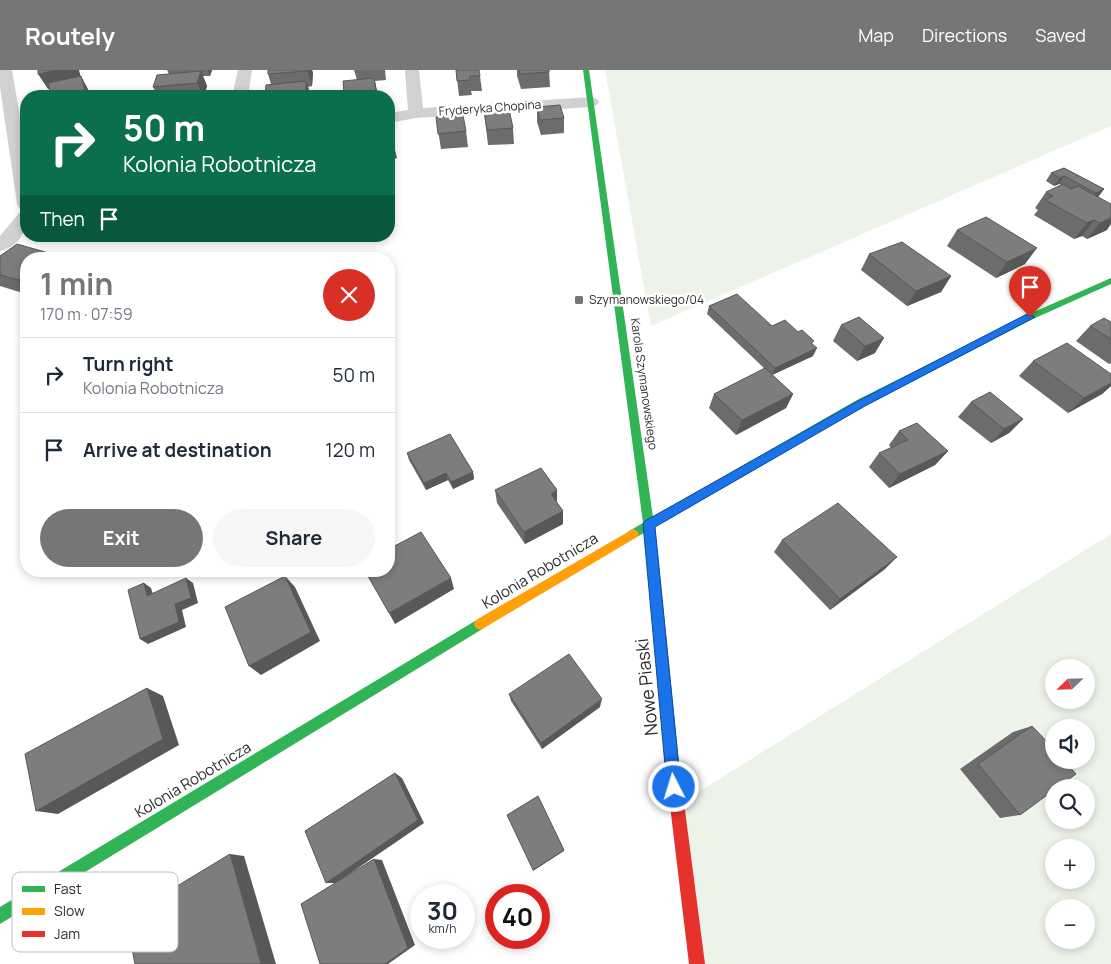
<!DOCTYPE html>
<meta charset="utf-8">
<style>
body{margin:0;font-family:Manrope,sans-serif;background:#f6f6f7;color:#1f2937;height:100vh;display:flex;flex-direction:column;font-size:19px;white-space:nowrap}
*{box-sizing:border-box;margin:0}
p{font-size:16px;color:#747a83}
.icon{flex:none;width:28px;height:28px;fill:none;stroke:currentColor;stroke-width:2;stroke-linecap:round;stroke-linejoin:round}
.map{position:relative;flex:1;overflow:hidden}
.drawer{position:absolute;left:20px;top:182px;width:375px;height:325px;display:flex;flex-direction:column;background:#fff;border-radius:20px;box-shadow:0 2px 8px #0003}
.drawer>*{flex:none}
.banner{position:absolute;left:20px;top:20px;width:375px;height:152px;border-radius:20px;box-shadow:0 2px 8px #0003;background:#0b6e4f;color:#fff;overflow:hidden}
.needle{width:32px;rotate:247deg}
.buttons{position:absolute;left:1045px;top:589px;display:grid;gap:10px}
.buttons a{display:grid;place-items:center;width:50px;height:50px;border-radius:50%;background:#fff;box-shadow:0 2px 8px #0003;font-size:25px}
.speed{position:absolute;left:410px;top:814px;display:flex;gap:10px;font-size:25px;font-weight:700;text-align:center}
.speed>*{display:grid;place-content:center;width:65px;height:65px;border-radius:50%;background:#fff;box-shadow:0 2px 8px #0003;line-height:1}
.speed small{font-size:12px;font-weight:400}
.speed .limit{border:8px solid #d22;background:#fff;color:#111}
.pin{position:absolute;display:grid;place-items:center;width:42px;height:42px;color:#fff;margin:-51px -21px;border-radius:50% 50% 50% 0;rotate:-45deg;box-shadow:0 0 5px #0007}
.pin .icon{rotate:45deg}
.me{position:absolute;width:55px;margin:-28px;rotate:355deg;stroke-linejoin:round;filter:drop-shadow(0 0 4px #0008)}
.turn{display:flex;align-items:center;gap:18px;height:105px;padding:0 20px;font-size:22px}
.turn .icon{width:65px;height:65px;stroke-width:2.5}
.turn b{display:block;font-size:35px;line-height:42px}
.then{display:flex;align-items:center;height:48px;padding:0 20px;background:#0003;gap:10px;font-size:19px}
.round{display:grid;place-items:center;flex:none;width:52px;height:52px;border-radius:26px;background:#f6f6f7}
.headline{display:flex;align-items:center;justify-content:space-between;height:85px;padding:0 20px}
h1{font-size:30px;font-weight:700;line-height:38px;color:#767676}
.cta{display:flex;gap:10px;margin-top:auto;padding:10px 20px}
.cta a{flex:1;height:58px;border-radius:30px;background:#767676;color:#fff;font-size:20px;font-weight:700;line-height:58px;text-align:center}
.cta a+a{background:#f6f6f7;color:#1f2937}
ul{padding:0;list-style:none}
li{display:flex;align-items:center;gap:15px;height:75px;padding:0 20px;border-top:1px solid #e0e1e3}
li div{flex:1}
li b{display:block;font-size:19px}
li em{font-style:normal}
header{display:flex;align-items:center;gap:30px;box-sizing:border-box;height:70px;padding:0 25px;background:#767676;color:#fff}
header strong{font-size:24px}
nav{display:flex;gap:28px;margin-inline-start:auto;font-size:18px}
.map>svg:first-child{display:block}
.green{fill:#eef3ea;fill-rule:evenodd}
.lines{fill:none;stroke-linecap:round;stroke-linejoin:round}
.street{fill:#d1d1d1;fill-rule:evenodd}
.fast{fill:#30b455;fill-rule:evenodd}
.slow{fill:#ff9f0a;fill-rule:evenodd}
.jam{fill:#e5322d;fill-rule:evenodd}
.wall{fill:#6c6c6c}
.shaded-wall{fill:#585858}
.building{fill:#7d7d7d;stroke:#585858}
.route{fill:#1a73e8;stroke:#114b97}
.poi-dot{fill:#767676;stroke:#fff;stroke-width:2}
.labels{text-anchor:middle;stroke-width:5;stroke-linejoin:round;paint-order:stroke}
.far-street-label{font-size:12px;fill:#2c2c2c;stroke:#fff}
.far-poi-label{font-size:12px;fill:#2c2c2c;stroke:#fff;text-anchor:start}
.street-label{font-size:15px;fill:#2c2c2c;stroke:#fff}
.near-street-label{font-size:18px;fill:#2c2c2c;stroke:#fff}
.key{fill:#fff;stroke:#c0c0c0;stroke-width:1}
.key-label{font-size:14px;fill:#2c2c2c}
</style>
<header>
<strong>Routely</strong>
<nav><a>Map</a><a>Directions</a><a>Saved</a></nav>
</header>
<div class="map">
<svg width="1111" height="894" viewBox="0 0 1111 894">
<rect width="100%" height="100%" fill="#fff"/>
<path class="green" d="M605 0H1111V56L651 256Z
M1111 464V894H697L676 736ZM1054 598H1086V630H1054ZM1054 658H1086V690H1054ZM1054 718H1086V750H1054ZM1054 778H1086V810H1054ZM1054 838H1086V870H1054Z"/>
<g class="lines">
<path class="street" d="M0 0H12L26 81V140L19 138 17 134 0 17Z
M238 0H252L248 26H232Z
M405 0H419L423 38 591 27 597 29 599 32 597 35 591 37 416 48 389 53V43L408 40Z
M26 141C27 161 21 176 0 181V166L19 143Z"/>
<path class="fast" d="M583 0H589L653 447 857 330 1027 245 1111 208V214L1033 249 865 336 655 457 679 694 677 699 672 701 667 699 665 694 644 463 633 469 629 467 627 464 629 461 643 453Z
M480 548 484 550 486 554 484 558 0 854V837Z"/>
<path class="slow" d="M633 459 637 461 639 464 637 467 484 558 480 560 476 558 474 554 476 550Z"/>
<path class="jam" d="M672 687 677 689 679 694 705 894H689L665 694 667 689Z"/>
</g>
<path class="wall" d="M167 0H212L210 6H203L207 16 204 26H158L153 17 169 4Z
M268 0H312L313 3 312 16 308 17 311 26H265L271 14 268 4Z
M354 0H385L386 10 375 11 378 26H345L344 24 357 10Z
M456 0 480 6 482 21H471L472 25 459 26Z
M517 0H549L550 17 521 19 517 6Z
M537 37 564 48V63L541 65 537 52Z
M484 41 513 58 514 74 488 75Z
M436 47 466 61 468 77 441 79Z
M1064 98 1104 119 1098 127 1107 160 1087 169 1082 166 1074 169 1034 145 1038 140 1035 138 1046 122 1062 115 1059 114 1054 116 1046 111 1051 103Z
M957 160 1025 194 996 208 947 176Z
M869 184 951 206 941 222 907 236 861 200Z
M0 186 26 189V224L0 216Z
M709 236 772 256 813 274V286L772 305 793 324 786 338 736 365 709 338 714 324 766 300 707 244Z
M1111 252V293L1109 294 1076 271 1090 256Z
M841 255 875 283 857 291 833 271Z
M1033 291 1111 304V316L1102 324 1068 343 1019 306Z
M971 332 1023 349 1009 363 991 373 958 347Z
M899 361 948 381 935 395 889 418 869 397 879 383 891 378 889 375Z
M407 383 473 402 474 409 453 419 448 410 426 420 409 390Z
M495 420 557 433 563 441V454L525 474 497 433Z
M782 470 885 499 830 540 774 482Z
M509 624 600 637 542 679 511 631Z
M1032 656 1020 745 1000 748 960 699 1013 662Z"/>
<path class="shaded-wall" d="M57 0H79L82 12 48 19 38 4Z
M208 0H212L210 6Z
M307 0H312L313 3 312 16Z
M201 1 207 16 204 26H203L197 13Z
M81 6 89 21 91 26H76Z
M374 8 378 26H345L344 24Z
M306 11 311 26H306Z
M193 21 196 26H192Z
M393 72 397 88 389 90V73Z
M1064 106 1059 114 1054 116 1060 108Z
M1104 119 1098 127 1090 131 1096 123Z
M1111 144V154L1107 160 1087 169 1100 153Z
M1094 150 1082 166 1074 169 1087 153Z
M1037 178 1025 194 996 208 1007 192Z
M52 184 56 189H46Z
M26 204V220L18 210Z
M951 206 941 222 907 236 916 221Z
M884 268 875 283 857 291 865 276Z
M817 278 813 286 772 305 775 298Z
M1111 313V316L1102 324 1068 343 1084 328Z
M793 324 786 338 736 365 742 350Z
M1023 349 1009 363 991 373 1004 359Z
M948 381 935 395 889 418 900 404Z
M473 402 474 409 453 419 451 412Z
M446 403 448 410 426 420 424 413Z
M557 420V433L551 424Z
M563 441V454L525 474 524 462Z
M897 487 885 499 830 540 840 529Z
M285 506 295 517 320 571 261 605 249 596Z
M186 508 193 513 198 533 182 540 186 557 148 574 140 569 175 534Z
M451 508 454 519 395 554 389 543Z
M144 513 151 518 155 531 147 526Z
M147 618 163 626 179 675 58 744 36 741Z
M602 629 600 637 542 679 541 673Z
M395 703 402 708 424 753 336 813H326Z
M564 780V781L533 801V800Z
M230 784 244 786 276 894H261Z
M374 789 382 790 415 875 388 894H385Z"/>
<path class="building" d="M38 0H57L38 4Z
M268 0H307V1L268 4Z
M456 0H479L480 6H470V10L457 11Z
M519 0H549V2L520 4Z
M201 1 197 13 153 17 157 5Z
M81 6 86 24 76 26H51L48 13Z
M374 8 376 21 344 24 343 11Z
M306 11V25L290 26H265L266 15Z
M193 21 192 26H158V24Z
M560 35 564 48 540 50 537 37Z
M509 39 513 58 487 60 484 41Z
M463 45 466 61 438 64 436 47Z
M389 67 393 72 389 73Z
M1064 98 1104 119 1096 123 1064 106 1060 108 1051 103Z
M1063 114 1071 119 1078 116 1111 134V148L1100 153 1094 150 1087 153 1045 130 1053 126 1046 122Z
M986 147 1037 178 1007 192 957 160Z
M902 172 951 206 916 221 869 184Z
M17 174 52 184 46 189H26V204L18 210 0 205V186Z
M737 224 772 256 785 250 798 262 802 260 814 271 811 273 817 278 775 298 709 236Z
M859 247 884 268 865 276 841 255Z
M1104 248 1111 252V269L1090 256Z
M1067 273 1111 304V313L1084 328 1033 291Z
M765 298 793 324 742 350 714 324Z
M990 322 1023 349 1004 359 971 332Z
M917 353 948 381 900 404 879 383 908 370 899 361Z
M450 364 473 402 451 412 446 403 424 413 407 383Z
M541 398 557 420 551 424 563 441 524 462 495 420Z
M838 433 897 487 840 529 782 470Z
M421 462 451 508 389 543 365 501H389V479Z
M285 506 311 562 249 596 225 537Z
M186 508 191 528 175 534 179 552 140 569 128 520 144 513 147 526Z
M569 584 602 629 541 673 509 624Z
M147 618 163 669 36 741 25 684Z
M1032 656 1054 679V690H1064L1076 704 1057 718H1054V720L1020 745 978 694Z
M395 703 418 750 326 813 305 761Z
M538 726 564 780 533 800 507 745Z
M230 784 261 894H135L130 869 154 855 149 833Z
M374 789 408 878 385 894H320L301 834Z"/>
<path class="route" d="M1027 244H1030L1035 247 865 336 655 457 681 717 679 722 674 724 669 722 667 717 643 454 645 451 858 331Z"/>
<rect class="poi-dot" x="574" y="225" width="10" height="10" rx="2.5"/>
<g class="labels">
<g class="far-street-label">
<text transform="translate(490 38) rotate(-4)" y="4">Fryderyka Chopina</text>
<text transform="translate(644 314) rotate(82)" y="4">Karola Szymanowskiego</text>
</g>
<g class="far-poi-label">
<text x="589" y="234">Szymanowskiego/04</text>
</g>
<g class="street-label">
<text transform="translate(540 501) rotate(-31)" y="5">Kolonia Robotnicza</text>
<text transform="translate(193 710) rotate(-31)" y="5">Kolonia Robotnicza</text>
</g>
<g class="near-street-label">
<text transform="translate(647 617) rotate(-96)" y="6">Nowe Piaski</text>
</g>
</g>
<rect x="12" y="802" width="166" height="80" rx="8" class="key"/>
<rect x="22" y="816" width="23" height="6" fill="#30b455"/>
<rect x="22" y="838" width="23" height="7" fill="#ff9f0a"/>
<rect x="22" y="861" width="23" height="6" fill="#e5322d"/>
<g class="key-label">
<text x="54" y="824">Fast</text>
<text x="54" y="846">Slow</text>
<text x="54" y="869">Jam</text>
</g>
</svg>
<div class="buttons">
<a><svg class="needle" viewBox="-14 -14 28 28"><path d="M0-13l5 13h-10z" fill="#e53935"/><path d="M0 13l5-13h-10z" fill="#747a83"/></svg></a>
<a><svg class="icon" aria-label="sound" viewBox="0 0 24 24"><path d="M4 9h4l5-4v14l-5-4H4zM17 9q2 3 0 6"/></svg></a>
<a><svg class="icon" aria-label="search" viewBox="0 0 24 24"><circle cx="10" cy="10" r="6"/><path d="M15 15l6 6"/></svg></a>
<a>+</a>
<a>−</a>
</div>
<div class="speed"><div>30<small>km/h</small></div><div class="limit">40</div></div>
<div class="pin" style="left:1030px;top:247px;background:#d93025"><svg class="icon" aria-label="arrive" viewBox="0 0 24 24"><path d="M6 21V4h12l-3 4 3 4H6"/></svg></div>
<svg class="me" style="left:674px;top:717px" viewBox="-20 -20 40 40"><circle r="17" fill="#1a73e8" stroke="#fff" stroke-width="3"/><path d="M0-11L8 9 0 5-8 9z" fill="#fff"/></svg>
<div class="banner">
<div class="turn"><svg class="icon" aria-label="right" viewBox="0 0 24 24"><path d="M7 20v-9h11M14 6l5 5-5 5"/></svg><div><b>50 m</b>Kolonia Robotnicza</div></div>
<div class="then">Then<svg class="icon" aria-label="arrive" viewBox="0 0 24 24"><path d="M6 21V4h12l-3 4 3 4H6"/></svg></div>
</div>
<section class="drawer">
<div class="headline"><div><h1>1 min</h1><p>170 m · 07:59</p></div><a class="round" style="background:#d93025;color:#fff"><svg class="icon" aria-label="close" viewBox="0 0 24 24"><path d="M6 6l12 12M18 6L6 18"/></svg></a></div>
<ul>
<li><svg class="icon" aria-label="right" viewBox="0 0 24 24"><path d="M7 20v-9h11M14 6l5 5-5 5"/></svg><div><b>Turn right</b><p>Kolonia Robotnicza</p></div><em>50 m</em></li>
<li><svg class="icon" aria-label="arrive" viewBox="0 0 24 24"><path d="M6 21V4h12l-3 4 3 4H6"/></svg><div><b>Arrive at destination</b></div><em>120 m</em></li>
</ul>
<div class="cta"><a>Exit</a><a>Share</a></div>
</section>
</div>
